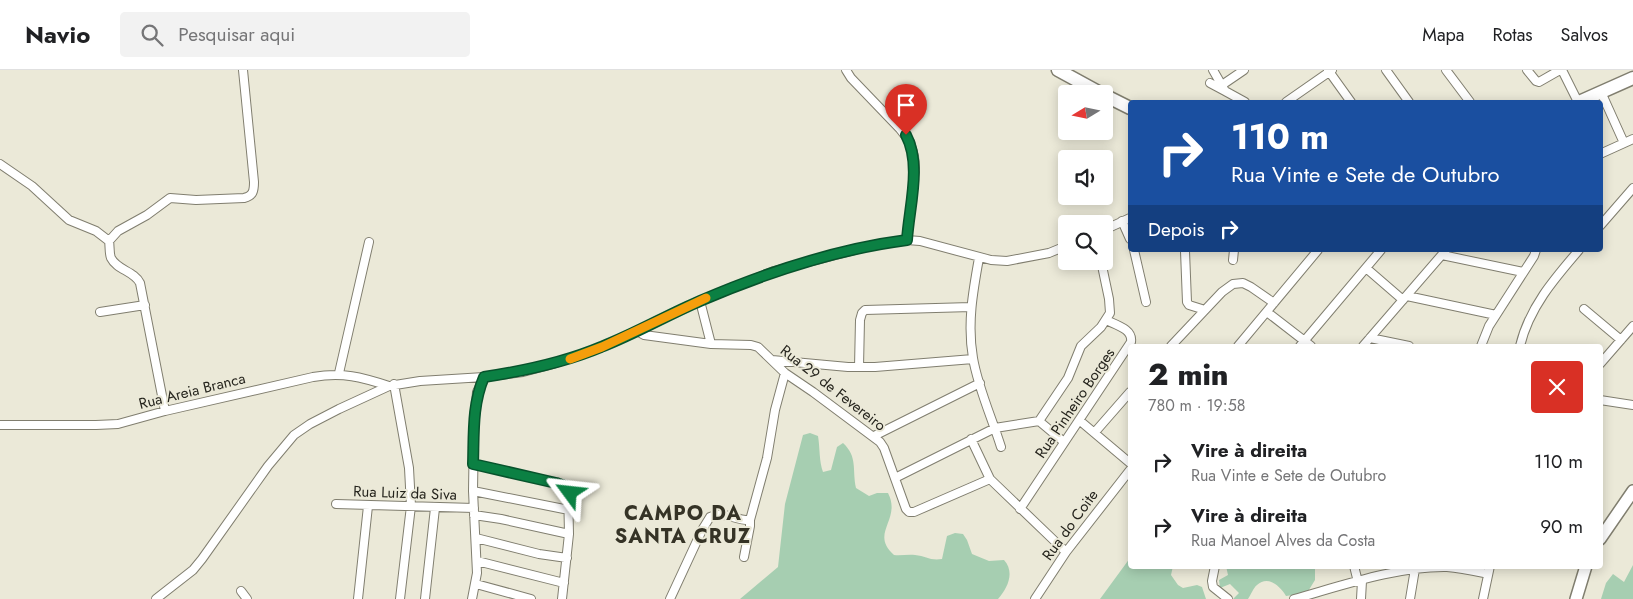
<!DOCTYPE html>
<html lang="pt">
<meta charset="utf-8">
<style>
body{margin:0;font-family:Jost,sans-serif;background:#f2f2f2;color:#202124;height:100vh;display:flex;flex-direction:column;font-size:19px;white-space:nowrap}
*{box-sizing:border-box;margin:0}
p{font-size:16px;color:#757577}
.icon{flex:none;width:28px;height:28px;fill:none;stroke:currentColor;stroke-width:2;stroke-linecap:round;stroke-linejoin:round}
.map{position:relative;flex:1;overflow:hidden}
.side{position:absolute;left:1128px;top:274px;width:475px;height:225px;display:flex;flex-direction:column;background:#fff;border-radius:5px;box-shadow:0 2px 12px #0003}
.side>*{flex:none}
.hud{position:absolute;left:1128px;top:30px;width:475px;height:152px;border-radius:5px;box-shadow:0 2px 12px #0003;background:#1a4fa0;color:#fff;overflow:hidden}
.needle{width:32px;rotate:260deg}
.tools{position:absolute;left:1058px;top:15px;display:grid;gap:10px}
.tools a{display:grid;place-items:center;width:55px;height:55px;border-radius:5px;background:#fff;box-shadow:0 2px 12px #0003;font-size:25px}
.pin{position:absolute;display:grid;place-items:center;width:42px;height:42px;color:#fff;margin:-51px -21px;border-radius:50% 50% 50% 0;rotate:-45deg;box-shadow:0 0 5px #0007}
.pin .icon{rotate:45deg}
.me{position:absolute;width:55px;margin:-28px;rotate:300deg;stroke-linejoin:round;filter:drop-shadow(0 0 4px #0008)}
.turn{display:flex;align-items:center;gap:18px;height:105px;padding:0 20px;font-size:22px}
.turn .icon{width:65px;height:65px;stroke-width:2.5}
.turn b{display:block;font-size:35px;line-height:42px}
.then{display:flex;align-items:center;height:48px;padding:0 20px;background:#0003;gap:10px;font-size:19px}
.round{display:grid;place-items:center;flex:none;width:52px;height:52px;border-radius:5px;background:#f2f2f2}
.overview{display:flex;align-items:center;justify-content:space-between;height:85px;padding:0 20px}
h1{font-size:30px;font-weight:800;line-height:38px}
ul{padding:0;list-style:none}
li{display:flex;align-items:center;gap:15px;height:65px;padding:0 20px}
li div{flex:1}
li b{display:block;font-size:19px}
li em{font-style:normal}
header{display:flex;align-items:center;gap:30px;box-sizing:border-box;height:70px;padding:0 25px;background:#fff;border-bottom:1px solid #e0e0e0}
header strong{font-size:24px}
nav{display:flex;gap:28px;margin-inline-start:auto;font-size:18px}
.search{width:350px;height:45px;background:#f2f2f2;display:flex;align-items:center;gap:12px;box-sizing:border-box;padding:0 18px;border-radius:5px;color:#757577;font-size:19px}
.map>svg:first-child{display:block}
.green{fill:#a6ceb1}
.lines{fill:none;stroke-linecap:round;stroke-linejoin:round}
.street-casing{stroke:#807e6f;stroke-width:10}
.secondary-casing{stroke:#807e6f;stroke-width:14}
.primary-casing{stroke:#807e6f;stroke-width:15}
.street{stroke:#fff;stroke-width:8}
.secondary{stroke:#fff;stroke-width:11}
.primary{stroke:#fff;stroke-width:12}
.route-casing{stroke:#07532c;stroke-width:12}
.route{stroke:#0b8043;stroke-width:9}
.slow{stroke:#f59e0b;stroke-width:9}
.labels{text-anchor:middle;stroke-width:4;stroke-linejoin:round;paint-order:stroke}
.street-label{font-size:15px;fill:#26251e;stroke:#ebe9d8}
.district-label{font-size:20px;font-weight:bold;letter-spacing:1px;fill:#353326;stroke:#ebe9d8}
</style>
<header>
<strong>Navio</strong>
<div class="search"><svg class="icon" aria-label="search" viewBox="0 0 24 24"><circle cx="10" cy="10" r="6"/><path d="M15 15l6 6"/></svg>Pesquisar aqui</div>
<nav><a>Mapa</a><a>Rotas</a><a>Salvos</a></nav>
</header>
<div class="map">
<svg width="1633" height="529" viewBox="0 0 1633 529">
<rect width="100%" height="100%" fill="#ebe9d8"/>
<path class="green" d="M810 363 818 366C820 378 819 392 823 402L831 400 837 377 843 373C858 387 852 399 856 418L869 426 877 423H888C902 450 869 463 894 485 901 486 908 484 915 485 926 486 930 491 942 489L947 466 955 463 963 464 967 470 972 484 989 491 1004 490C1015 502 1008 518 998 529H740L778 497 785 434 803 365Z
M1130 488V496H1173L1171 505 1178 515 1183 518 1197 515 1202 517 1206 529H1100Z
M1633 495V529H1601L1606 513 1613 504 1624 512Z
M1226 496H1317L1315 498V510L1307 523 1286 526C1280 516 1268 505 1257 515 1253 518 1251 525 1248 529H1233L1239 523 1230 514 1220 518 1219 510 1228 505Z"/>
<g class="lines">
<defs>
<path id="street" d="M846 0 851 8 900 59 910 72 914 86 915 98 907 170
M1213 0 1225 21 1245 32
M1328 0 1351 32
M1386 0 1409 32
M1446 0 1470 32
M1527 0 1536 11 1539 12 1560 0
M1562 0 1578 32
M1210 13 1225 21
M1222 15 1244 0
M1601 22 1624 73
M1286 32 1332 0
M1600 84 1633 69
M0 94 32 116 69 150 96 161 109 171
M1122 151 1130 169
M1600 156 1633 118
M1104 160 1130 148
M1134 180 1146 232
M1185 181 1187 232 1189 235 1205 240
M1442 185 1523 202
M979 188C973 221 967 254 973 288 978 318 992 348 1001 377
M1233 190 1234 180
M1366 198 1403 230
M1407 226 1496 245
M700 231 711 274
M1584 239 1621 270
M100 242 145 235
M1267 242 1311 276
M637 261 644 265 711 274 751 275 758 277 785 303 813 322 880 372 884 378 906 439 909 442H914L990 409
M1370 268 1409 276
M1171 276 1222 222 1233 214 1243 213 1251 217 1274 233
M1238 276 1318 180
M1300 276 1381 180
M1363 276 1446 180
M1481 276 1489 256 1534 186 1536 180
M1520 276C1529 238 1554 209 1579 180
M772 290 848 297H875L973 289
M1600 294 1633 256
M859 297 860 250 862 243 865 240 971 237
M339 303 369 172
M394 314 409 398 411 436 400 529
M1600 330 1633 335
M165 341 140 213C134 201 117 200 111 188 109 183 110 176 109 171L118 161 147 145 170 128 196 130 244 128C253 126 254 121 254 112L243 0
M1079 350 1130 393
M1039 351 1068 308 1081 276 1101 257 1110 243 1109 229 1101 191
M0 355H96L118 354 165 341 313 307C343 302 361 307 389 316
M1095 362 1130 322
M874 366 980 313
M971 369 990 409 1066 482
M473 394 556 413 568 418 569 464 562 529
M895 408 995 358 1039 351 1064 372
M473 421 569 440
M336 434 474 438
M1020 439 1131 272C1133 259 1116 255 1106 250
M474 445 501 449 569 464
M476 468 539 484 567 488
M744 487 750 456V450L767 388 775 340 785 303
M477 491 564 513
M1215 496 1212 511 1213 517 1228 529
M1354 496 1358 512
M476 514 531 529
M241 521 247 529
M156 529 193 500 202 489 268 396 294 365 310 354 339 339 389 316 420 311 484 307 523 302 553 294 602 277 700 231 774 201 870 176 907 170 920 171 991 190 1007 191 1049 183 1066 176
M358 529 368 436
M425 529 435 438
M472 529 477 503 473 421 474 359 477 322 484 307
M670 529 702 460 710 447C723 440 736 451 750 450
M1035 529 1066 482 1130 400
M1294 529C1341 516 1398 496 1447 497 1461 498 1474 501 1488 504
M1361 529 1362 511
M1410 529 1415 499
M1483 529 1490 496"/>
<path id="secondary" d="M1600 469 1633 421
M1576 529 1586 496"/>
<path id="primary" d="M1058 0 1102 24
M1104 25 1130 38
M1579 32 1633 8"/>
</defs>
<use href="#street" class="street-casing"/>
<use href="#secondary" class="secondary-casing"/>
<use href="#primary" class="primary-casing"/>
<use href="#street" class="street"/>
<use href="#secondary" class="secondary"/>
<use href="#primary" class="primary"/>
</g>
<g class="lines">
<defs>
<path id="route" d="M570 423 567 417 556 413 473 394C474 364 472 335 484 307 524 301 563 293 601 277 635 264 667 245 700 231 765 203 837 179 907 170 909 137 922 95 906 65"/>
</defs>
<use href="#route" class="route-casing"/>
<use href="#route" class="route"/>
<path class="slow" d="M570 289 602 277 706 228"/>
</g>
<g class="labels">
<g class="street-label">
<text transform="translate(833 318) rotate(38)" y="5">Rua 29 de Fevereiro</text>
<text transform="translate(192 321) rotate(-14)" y="5">Rua Areia Branca</text>
<text transform="translate(1075 333) rotate(-56)" y="5">Rua Pinheiro Borges</text>
<text transform="translate(405 423) rotate(2)" y="5">Rua Luiz da Siva</text>
<text transform="translate(1070 455) rotate(-54)" y="5">Rua do Coite</text>
</g>
<g class="district-label">
<text x="683" y="450">CAMPO DA<tspan x="683" dy="23">SANTA CRUZ</tspan></text>
</g>
</g>
</svg>
<div class="tools">
<a><svg class="needle" viewBox="-14 -14 28 28"><path d="M0-13l5 13h-10z" fill="#e53935"/><path d="M0 13l5-13h-10z" fill="#757577"/></svg></a>
<a><svg class="icon" aria-label="sound" viewBox="0 0 24 24"><path d="M4 9h4l5-4v14l-5-4H4zM17 9q2 3 0 6"/></svg></a>
<a><svg class="icon" aria-label="search" viewBox="0 0 24 24"><circle cx="10" cy="10" r="6"/><path d="M15 15l6 6"/></svg></a>
</div>
<div class="pin" style="left:906px;top:65px;background:#d93025"><svg class="icon" aria-label="arrive" viewBox="0 0 24 24"><path d="M6 21V4h12l-3 4 3 4H6"/></svg></div>
<svg class="me" style="left:570px;top:423px" viewBox="-20 -20 40 40"><path d="M0-17L14 15 0 8-14 15z" fill="#0b8043" stroke="#fff" stroke-width="4"/></svg>
<div class="hud">
<div class="turn"><svg class="icon" aria-label="right" viewBox="0 0 24 24"><path d="M7 20v-9h11M14 6l5 5-5 5"/></svg><div><b>110 m</b>Rua Vinte e Sete de Outubro</div></div>
<div class="then">Depois<svg class="icon" aria-label="right" viewBox="0 0 24 24"><path d="M7 20v-9h11M14 6l5 5-5 5"/></svg></div>
</div>
<section class="side">
<div class="overview"><div><h1>2 min</h1><p>780 m · 19:58</p></div><a class="round" style="background:#d93025;color:#fff"><svg class="icon" aria-label="close" viewBox="0 0 24 24"><path d="M6 6l12 12M18 6L6 18"/></svg></a></div>
<ul>
<li><svg class="icon" aria-label="right" viewBox="0 0 24 24"><path d="M7 20v-9h11M14 6l5 5-5 5"/></svg><div><b>Vire à direita</b><p>Rua Vinte e Sete de Outubro</p></div><em>110 m</em></li>
<li><svg class="icon" aria-label="right" viewBox="0 0 24 24"><path d="M7 20v-9h11M14 6l5 5-5 5"/></svg><div><b>Vire à direita</b><p>Rua Manoel Alves da Costa</p></div><em>90 m</em></li>
</ul>
</section>
</div>
